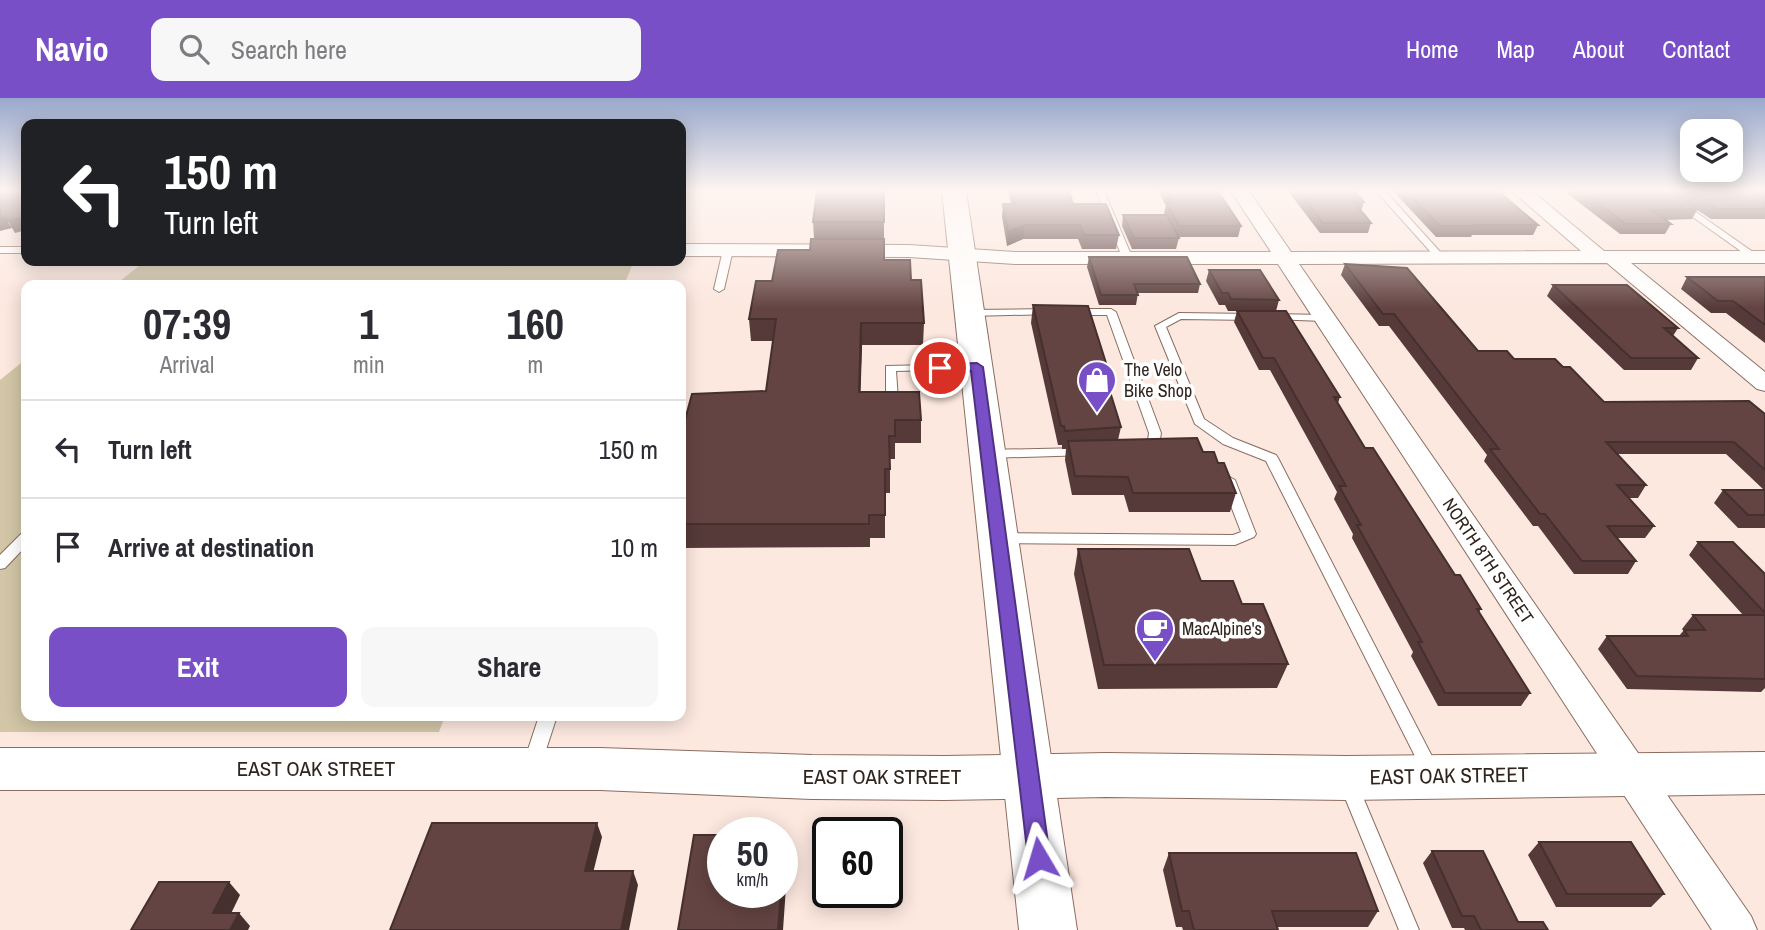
<!DOCTYPE html>
<style>
body{margin:0;font-family:"Archivo Narrow",sans-serif;background:#f7f7f7;color:#2b2b33;height:100vh;display:flex;flex-direction:column;font-size:26px;white-space:nowrap}
*{box-sizing:border-box;margin:0}
p{font-size:23px;color:#7c7c81}
.icon{flex:none;width:38px;height:38px;fill:none;stroke:currentColor;stroke-width:2;stroke-linecap:round;stroke-linejoin:round}
.map{position:relative;flex:1;overflow:hidden}
.details{position:absolute;left:21px;top:182px;width:665px;height:441px;display:flex;flex-direction:column;background:#fff;border-radius:14px;box-shadow:0 4px 18px #0003}
.details>*{flex:none}
.top-card{position:absolute;left:21px;top:21px;width:665px;height:147px;border-radius:14px;box-shadow:0 4px 18px #0003;background:#202124;color:#fff;overflow:hidden}
.fabs{position:absolute;left:1680px;top:21px;display:grid;gap:14px}
.fabs a{display:grid;place-items:center;width:63px;height:63px;border-radius:14px;background:#fff;box-shadow:0 4px 18px #0003;font-size:35px}
.speed{position:absolute;left:707px;top:719px;display:flex;gap:14px;font-size:35px;font-weight:700;text-align:center}
.speed>*{display:grid;place-content:center;width:91px;height:91px;border-radius:50%;background:#fff;box-shadow:0 4px 18px #0003;line-height:1}
.speed small{font-size:18px;font-weight:400}
.speed .limit{border:4px solid #111;border-radius:10px;background:#fff;color:#111}
.pin{position:absolute;display:grid;place-items:center;width:60px;height:60px;color:#fff;margin:-30px;border:4px solid #fff;border-radius:50%;box-shadow:0 2px 7px #0007}
.me{position:absolute;width:77px;margin:-38px;rotate:353deg;stroke-linejoin:round;filter:drop-shadow(0 0 5px #0008)}
.turn{display:flex;align-items:center;gap:24px;height:147px;padding:0 28px;font-size:32px}
.turn .icon{width:91px;height:91px;stroke-width:2.5}
.turn b{display:block;font-size:49px;line-height:60px}
.eta{display:flex;justify-content:space-evenly;align-items:center;height:119px;text-align:center}
.eta b{font-size:42px;font-weight:700;line-height:49px}
.cta{display:flex;gap:14px;margin-top:auto;padding:14px 28px}
.cta a{flex:1;height:80px;border-radius:14px;background:#794fc7;color:#fff;font-size:28px;font-weight:700;line-height:80px;text-align:center}
.cta a+a{background:#f7f7f7;color:#2b2b33}
ul{padding:0;list-style:none}
li{display:flex;align-items:center;gap:21px;height:98px;padding:0 28px;border-top:2px solid #e1e1e2}
li div{flex:1}
li b{display:block;font-size:26px}
li em{font-style:normal}
header{display:flex;align-items:center;gap:42px;box-sizing:border-box;height:98px;padding:0 35px;background:#794fc7;color:#fff}
header strong{font-size:33px}
nav{display:flex;gap:38px;margin-inline-start:auto;font-size:24px}
.search{width:490px;height:63px;background:#f7f7f7;display:flex;align-items:center;gap:18px;box-sizing:border-box;padding:0 24px;border-radius:14px;color:#7c7c81;font-size:26px}
.map>svg:first-child{display:block}
.green{fill:#d2c6a7}
.lines{fill:none;stroke-linecap:round;stroke-linejoin:round}
.lane-casing{stroke:#8b6d60;stroke-width:2}
.street-casing{stroke:#8b6d60;stroke-width:2}
.secondary-casing{stroke:#8b6d60;stroke-width:2}
.primary-casing{stroke:#8b6d60;stroke-width:2}
.lane{fill:#fff;fill-rule:evenodd}
.street{fill:#fff;fill-rule:evenodd}
.secondary{fill:#fff;fill-rule:evenodd}
.primary{fill:#fff;fill-rule:evenodd}
.wall{fill:#553a39}
.shaded-wall{fill:#45302e}
.building{fill:#634442;stroke:#45302e;stroke-width:2}
.route{fill:#794fc7;stroke:#4f3381;stroke-width:2}
.labels{text-anchor:middle;stroke-width:7;stroke-linejoin:round;paint-order:stroke}
.poi-label{font-size:18px;fill:#30241e;stroke:#fff;text-anchor:start}
.street-label{font-size:18px;fill:#30241e;stroke:#fff}
.near-street-label{font-size:21px;fill:#30241e;stroke:#fff}
</style>
<header>
<strong>Navio</strong>
<div class="search"><svg class="icon" aria-label="search" viewBox="0 0 24 24"><circle cx="10" cy="10" r="6"/><path d="M15 15l6 6"/></svg>Search here</div>
<nav><a>Home</a><a>Map</a><a>About</a><a>Contact</a></nav>
</header>
<div class="map">
<svg width="1765" height="832" viewBox="0 0 1765 832">
<rect width="100%" height="100%" fill="#fce8df"/>
<path class="green" d="M162 163H634L624 187H115L139 168H151Z
M26 261V618H445L439 634H0V282Z"/>
<g class="lines">
<defs>
<path id="lane" d="M1096 93H1104L1132 159 1130 161 1122 159Z
M1376 93H1385L1443 157V161H1437Z
M1656 93H1666L1760 159 1752 161Z
M0 149H26V155H0Z
M728 149 733 152 724 191 719 194 714 191 723 152Z
M1049 211 1053 212V216L970 218 965 215 970 212Z
M1111 211 1116 214 1161 335 1159 347 1141 354 1135 350 1148 342 1149 335 1107 217H1073L1068 214 1073 211Z
M1179 215 1253 216 1258 219 1253 222 1181 221 1166 229 1204 321 1233 340 1276 357 1278 360 1437 668 1440 673 1437 678 1431 681 1425 678 1266 363 1223 346 1195 326 1155 228Z
M1273 216 1324 217 1329 220 1324 223 1269 221 1268 219Z
M977 266 981 267V271L896 273 898 302 892 306 886 302V268Z
M1083 350 1088 351 1089 354 1088 357 987 360 980 356 987 352Z
M1228 378 1235 382 1256 436 1254 439 1235 447 1000 445 993 440 1000 435 1233 437 1241 434 1221 382Z
M26 434V448L5 470 0 471V457L21 436Z
M539 618H557L541 667 538 672 532 675 526 672 523 667Z
M1348 677 1355 679 1357 685 1419 832H1399L1339 685 1341 679Z"/>
<path id="street" d="M1231 93H1249L1291 154 1581 153 1512 93H1532L1604 153H1765V165H1631L1765 274V293L1757 291 1607 165 1299 166 1751 818 1757 832H1712L1278 166H1015L909 159 681 158V146L909 147 1015 154H1271Z"/>
<path id="secondary" d="M0 650H600L812 657 944 658 1106 655 1346 658 1765 654V696L1346 702 1106 699 944 702 812 701 600 692H0Z"/>
<path id="primary" d="M942 93H966L1077 832H1019Z"/>
</defs>
<use href="#lane" class="lane-casing"/>
<use href="#street" class="street-casing"/>
<use href="#secondary" class="secondary-casing"/>
<use href="#primary" class="primary-casing"/>
<use href="#lane" class="lane"/>
<use href="#street" class="street"/>
<use href="#secondary" class="secondary"/>
<use href="#primary" class="primary"/>
</g>
<path class="wall" d="M884 93V162L911 182 924 225 923 247H862L860 294 921 322V345H895V361H890V395H885V440H870V449L681 450V322H685L766 293 773 243H751L749 221 772 183 810 152 814 141 813 124Z
M1008 93H1069L1073 106 1119 137 1116 151H1082L1078 141H1023L1007 148 1002 119 1003 106H1011Z
M1158 93H1218L1241 128 1238 139H1178L1179 140 1176 151H1132L1122 128 1123 117H1165L1164 115 1166 108Z
M1288 93H1354L1364 104 1361 113 1371 125 1368 135H1320Z
M1395 93H1498L1538 127 1533 137H1472L1471 139H1436L1395 95Z
M1564 93H1765V121H1711L1697 112 1692 121 1666 122 1671 126 1665 136H1620Z
M1089 159 1200 186 1198 195H1138L1136 207H1099L1087 169Z
M1345 166 1478 253 1514 261 1563 269 1604 304 1765 316V430H1738L1714 405 1723 392H1764L1726 356H1617L1646 387 1638 400H1628L1654 428 1645 440H1617L1636 463 1628 476H1574L1538 428H1533L1484 363 1487 357 1389 228H1379L1341 177Z
M1209 172 1279 202 1276 213 1340 299 1338 305 1365 350 1455 477 1481 511 1479 514 1530 595 1521 608H1438L1411 558 1413 554 1352 440 1353 436 1334 401 1337 394 1270 272H1259L1234 224 1237 213H1228L1225 207H1219L1206 183Z
M1687 179H1765V245L1726 215H1711L1681 191Z
M1553 187 1678 230 1673 238 1698 260 1691 272H1624L1547 198Z
M1033 207 1112 284 1110 293 1121 329 1118 342 1203 354 1218 365 1236 395 1230 414H1129L1124 397H1072L1065 362 1066 351H1062V347H1058L1031 225Z
M1698 444 1765 476V590L1761 594 1627 591 1598 551 1607 538H1679L1684 532 1682 531 1693 517H1743L1689 457Z
M1078 451 1201 483 1242 506 1288 566 1277 590 1098 591 1074 476Z
M1539 744 1664 796 1651 809H1556L1528 757Z
M1432 753 1518 824 1548 832H1465L1464 830H1452L1423 765Z
M1169 755 1378 813 1368 829H1277L1278 832H1183L1182 829H1176L1163 772Z"/>
<path class="shaded-wall" d="M4 118 12 130 0 133V119Z
M26 118V132L15 135 8 123Z
M1025 127 1023 141 1007 148 1008 134Z
M861 225 862 247 860 316 859 294Z
M597 725 602 739 590 787 585 773Z
M786 737 788 760 783 832H778L781 794H782Z
M633 773 638 787 629 832H621Z
M229 784 240 797 225 828 213 815Z
M239 815 250 828 248 832H230Z"/>
<path class="building" d="M0 93H24L26 96V118L8 123 4 118 0 119Z
M817 93H884V124H813Z
M1012 93H1069L1073 106H1106L1119 137H1084L1080 127H1025L1008 134 1003 106H1015Z
M1166 93H1218L1241 128H1179L1166 104H1172Z
M1299 93H1354L1364 104H1354L1371 125H1323Z
M1406 93H1498L1538 127H1474L1475 128H1440Z
M1582 93H1671L1697 111 1652 112 1671 126H1626Z
M1691 93H1765V111H1717Z
M1123 117H1167L1179 140H1134Z
M811 141H884V162H910L911 182H921L924 225H861L859 294H919L921 322H895V338H889L890 371H885V417H869V426H681V322H685L692 296 766 293 776 221H749L756 183H772L778 152H810Z
M1089 159H1187L1200 186H1134L1138 197H1101Z
M1345 166 1407 170 1478 253H1507L1514 261H1555L1563 269H1570L1604 304 1749 303 1765 316V372L1734 344H1606L1646 387H1617L1654 428H1607L1636 463H1582L1545 416H1540L1490 351H1499L1394 216H1383Z
M1209 172H1260L1279 202 1231 201 1228 195H1222Z
M1687 179H1765V227L1733 203H1718Z
M1553 187H1627L1678 230H1664L1698 260H1631Z
M1033 207 1088 208 1112 284H1107L1121 329 1065 333 1064 328H1061Z
M1237 213H1286L1340 299H1334L1365 350H1373L1455 477H1460L1481 511H1477L1530 595H1445L1418 544H1422L1357 427H1361L1339 388H1346L1274 260H1263Z
M1197 340 1203 354H1214L1218 365H1224L1236 395H1133L1128 379 1075 378 1068 343Z
M1723 392H1765V417H1748Z
M1698 444H1733L1765 476V515Z
M1078 451H1189L1201 483H1233L1242 506H1263L1288 566 1104 567Z
M1693 517H1765V581L1637 578 1607 538H1688L1684 532H1705Z
M432 725H597L585 773H633L621 832H390Z
M694 737H723V794H781L778 832H678Z
M782 737H786L782 781Z
M1539 744H1631L1664 796H1567Z
M1432 753H1483L1518 824H1543L1548 832H1481L1474 818H1462Z
M1169 755H1356L1378 813H1272L1278 832H1194L1189 813H1182Z
M159 784H229L213 815H239L230 832H131Z"/>
<linearGradient id="sky" x2="0" y2="1"><stop stop-color="#99a8cc"/><stop offset="0.44" stop-color="#fef5f1"/><stop offset="1" stop-color="#fef5f1" stop-opacity="0"/></linearGradient>
<rect width="1765" height="210" fill="url(#sky)"/>
<path class="route" d="M977 265 983 269 1050 760 1047 768 1039 771 1031 768 1028 760 971 273 940 274 933 270 940 266Z"/>
<defs>
<symbol id="shop-pin" viewBox="-11 -11 22 30"><path d="M0 17L-7.5 6A9.5 9.5 0 1 1 7.5 6Z" fill="#794fc7" stroke="#fff"/><path d="M-5-2.5h2.3a2.7 3.5 0 0 1 5.4 0H5L5.5 6h-11ZM-1.5-2.5h3a1.5 2.3 0 0 0-3 0Z" fill="#fff"/></symbol>
<symbol id="cafe-pin" viewBox="-11 -11 22 30"><path d="M0 17L-7.5 6A9.5 9.5 0 1 1 7.5 6Z" fill="#794fc7" stroke="#fff"/><path d="M-5.5-4.5H6V0H3Q3 3.5 0 3.5H-2.5Q-5.5 3.5-5.5 0ZM3-3.2v2h1.7v-2ZM-6 4.5H4V6H-6Z" fill="#fff"/></symbol>
</defs>
<g fill-rule="evenodd">
<use href="#shop-pin" x="1075" y="260" width="44" height="60"/>
<use href="#cafe-pin" x="1133" y="509" width="44" height="60"/>
</g>
<g class="labels">
<g class="poi-label">
<text x="1124" y="278">The Velo<tspan x="1124" dy="21">Bike Shop</tspan></text>
<text x="1182" y="537">MacAlpine's</text>
</g>
<g class="street-label">
<text transform="translate(1488 463) rotate(56)" y="6">NORTH 8TH STREET</text>
</g>
<g class="near-street-label">
<text x="316" y="678">EAST OAK STREET</text>
<text transform="translate(1449 678) rotate(-1)" y="7">EAST OAK STREET</text>
<text x="882" y="686">EAST OAK STREET</text>
</g>
</g>
</svg>
<div class="fabs">
<a><svg class="icon" aria-label="layers" viewBox="0 0 24 24"><path d="M12 4l9 5-9 5-9-5zM3 14l9 5 9-5"/></svg></a>
</div>
<div class="speed"><div>50<small>km/h</small></div><div class="limit">60</div></div>
<div class="pin" style="left:940px;top:270px;background:#d93025"><svg class="icon" aria-label="arrive" viewBox="0 0 24 24"><path d="M6 21V4h12l-3 4 3 4H6"/></svg></div>
<svg class="me" style="left:1039px;top:760px" viewBox="-20 -20 40 40"><path d="M0-17L14 15 0 8-14 15z" fill="#794fc7" stroke="#fff" stroke-width="4"/></svg>
<div class="top-card">
<div class="turn"><svg class="icon" aria-label="left" viewBox="0 0 24 24"><path d="M17 20v-9H6M10 6l-5 5 5 5"/></svg><div><b>150 m</b>Turn left</div></div>
</div>
<section class="details">
<div class="eta">
<div><b>07:39</b><p>Arrival</p></div>
<div><b>1</b><p>min</p></div>
<div><b>160</b><p>m</p></div>
</div>
<ul>
<li><svg class="icon" aria-label="left" viewBox="0 0 24 24"><path d="M17 20v-9H6M10 6l-5 5 5 5"/></svg><div><b>Turn left</b></div><em>150 m</em></li>
<li><svg class="icon" aria-label="arrive" viewBox="0 0 24 24"><path d="M6 21V4h12l-3 4 3 4H6"/></svg><div><b>Arrive at destination</b></div><em>10 m</em></li>
</ul>
<div class="cta"><a>Exit</a><a>Share</a></div>
</section>
</div>
